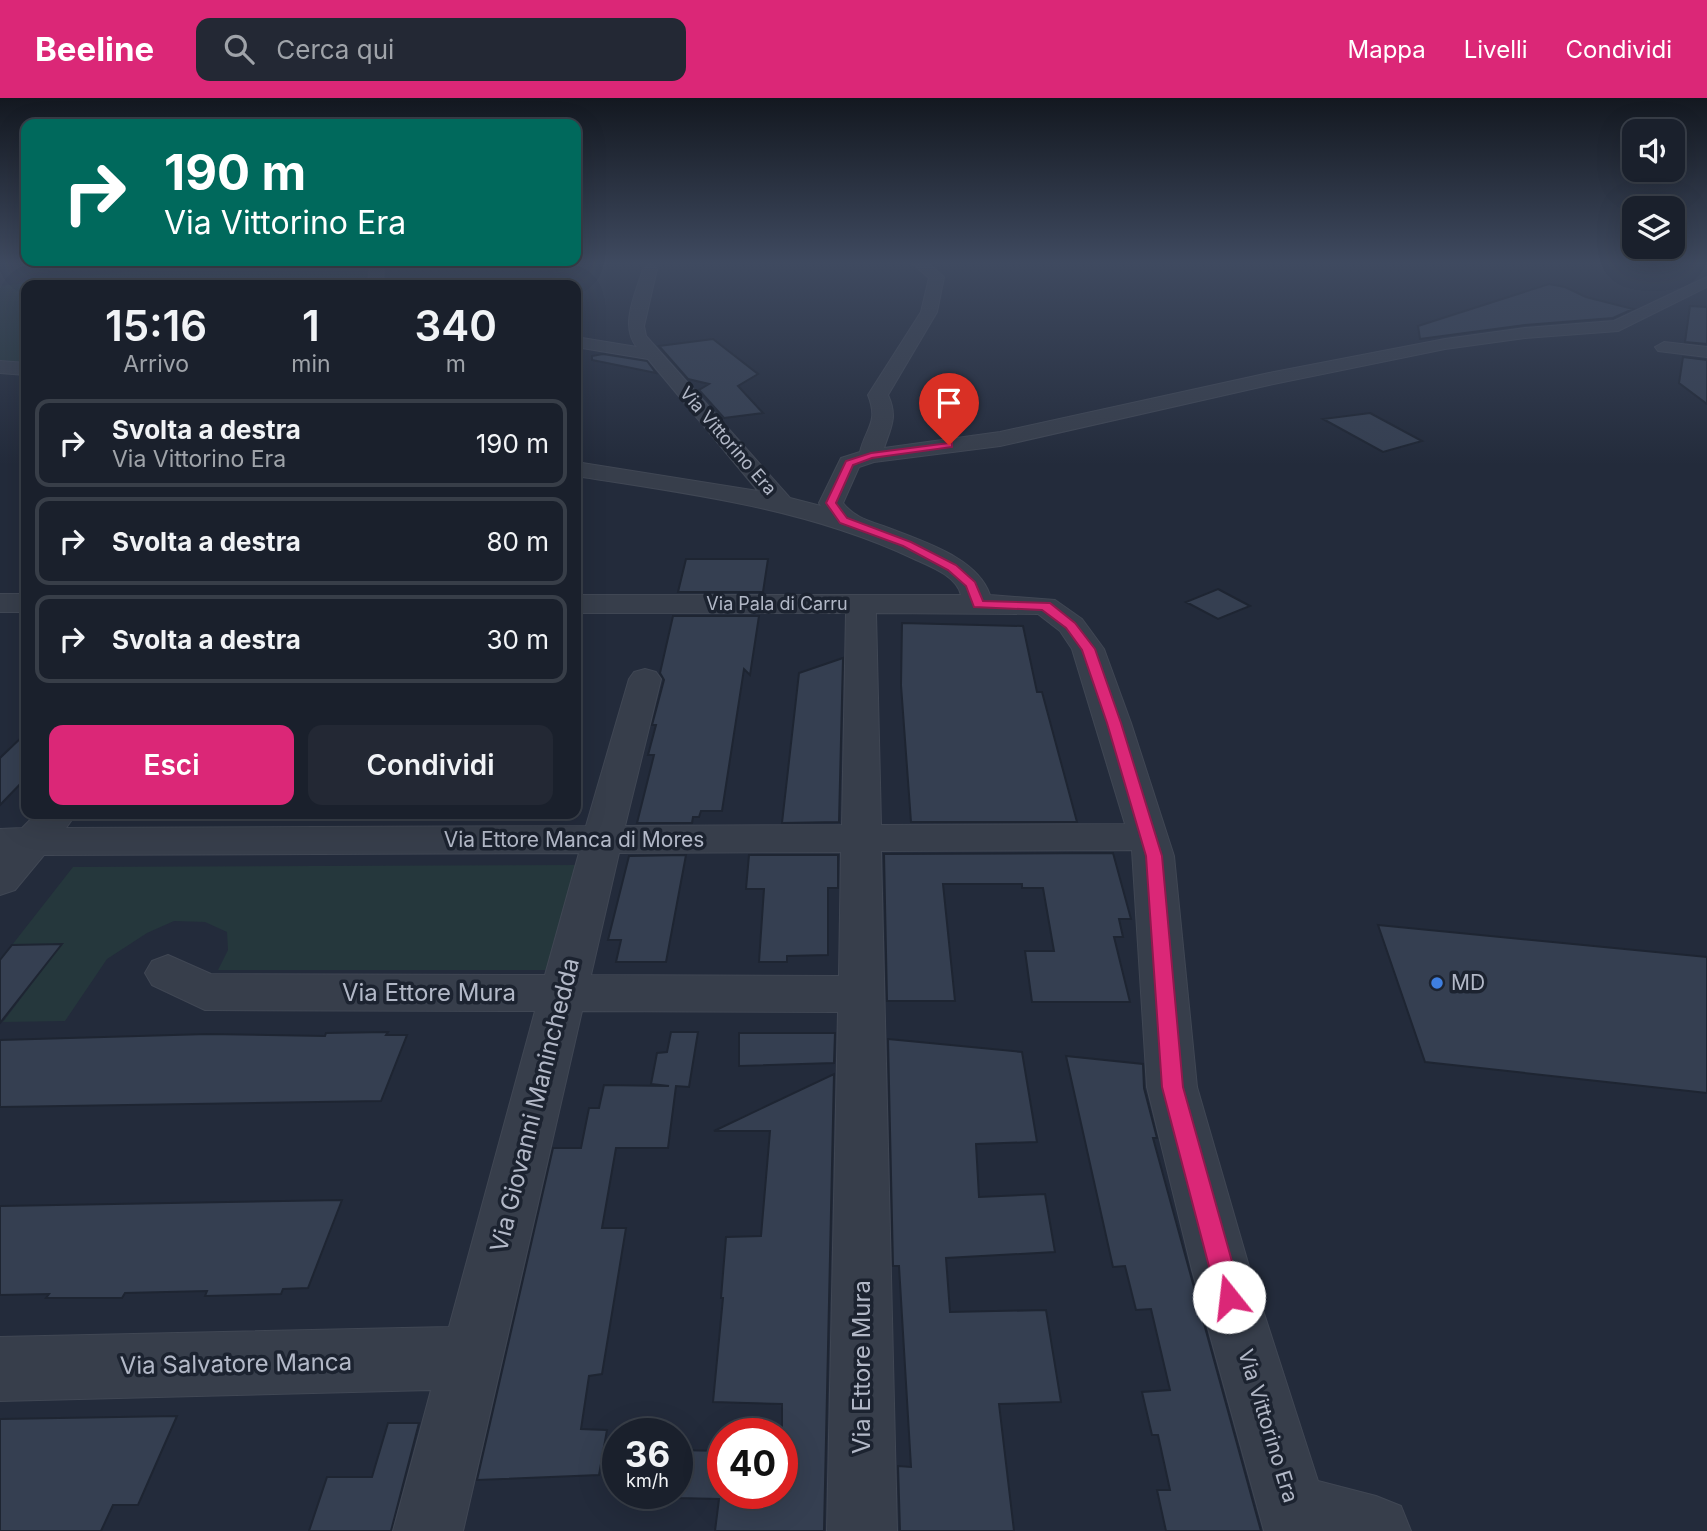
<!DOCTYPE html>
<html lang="it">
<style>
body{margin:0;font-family:Inter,sans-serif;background:#232834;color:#f1f3f6;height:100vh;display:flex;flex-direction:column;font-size:26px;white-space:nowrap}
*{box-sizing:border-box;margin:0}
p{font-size:23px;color:#9fa3a9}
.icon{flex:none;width:38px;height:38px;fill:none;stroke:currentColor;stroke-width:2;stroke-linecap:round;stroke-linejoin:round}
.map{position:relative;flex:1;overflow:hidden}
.panel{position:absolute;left:21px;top:182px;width:560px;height:539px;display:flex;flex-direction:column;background:#1a202c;border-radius:14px;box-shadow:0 7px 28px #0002,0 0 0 2px #383e48}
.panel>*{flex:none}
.guide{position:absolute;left:21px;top:21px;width:560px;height:147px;border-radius:14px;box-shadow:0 7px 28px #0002,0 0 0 2px #383e48;background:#00695c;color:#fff;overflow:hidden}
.buttons{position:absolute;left:1622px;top:21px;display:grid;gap:14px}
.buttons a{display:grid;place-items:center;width:63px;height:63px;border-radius:14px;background:#1a202c;box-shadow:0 7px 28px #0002,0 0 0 2px #383e48;font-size:35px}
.speed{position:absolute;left:602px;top:1320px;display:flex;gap:14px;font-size:35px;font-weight:700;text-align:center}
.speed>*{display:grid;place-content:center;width:91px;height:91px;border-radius:50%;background:#1a202c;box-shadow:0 7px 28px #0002,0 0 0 2px #383e48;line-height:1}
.speed small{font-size:18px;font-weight:400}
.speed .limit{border:10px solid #d22;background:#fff;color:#111}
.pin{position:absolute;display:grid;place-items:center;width:60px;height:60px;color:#fff;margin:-72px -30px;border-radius:50% 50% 50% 0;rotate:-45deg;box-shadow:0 0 7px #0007}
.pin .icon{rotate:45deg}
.me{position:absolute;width:77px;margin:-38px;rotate:344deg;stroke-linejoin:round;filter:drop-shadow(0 0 5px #0008)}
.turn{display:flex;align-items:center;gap:24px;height:147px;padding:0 28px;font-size:32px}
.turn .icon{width:91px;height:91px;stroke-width:2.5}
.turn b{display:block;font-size:49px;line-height:60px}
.eta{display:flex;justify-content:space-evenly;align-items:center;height:119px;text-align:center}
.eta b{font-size:42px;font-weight:600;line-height:49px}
.button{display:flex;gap:14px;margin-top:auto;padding:14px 28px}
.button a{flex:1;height:80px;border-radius:14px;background:#db2777;color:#fff;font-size:28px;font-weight:600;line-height:80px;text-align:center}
.button a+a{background:#232834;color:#f1f3f6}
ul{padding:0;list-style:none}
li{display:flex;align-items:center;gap:21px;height:88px;margin:0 14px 10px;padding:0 14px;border:4px solid #383e48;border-radius:14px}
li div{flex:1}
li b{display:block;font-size:26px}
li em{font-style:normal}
header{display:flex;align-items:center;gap:42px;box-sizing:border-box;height:98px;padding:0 35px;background:#db2777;color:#fff}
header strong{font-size:33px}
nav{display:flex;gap:38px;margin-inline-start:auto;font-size:24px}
.search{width:490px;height:63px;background:#232834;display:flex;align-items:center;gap:18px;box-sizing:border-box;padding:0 24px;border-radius:14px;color:#9fa3a9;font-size:26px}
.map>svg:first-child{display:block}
.green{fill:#25373c}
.building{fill:#353f51;stroke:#1e2532;stroke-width:2}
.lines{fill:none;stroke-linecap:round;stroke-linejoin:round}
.minor-casing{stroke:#404754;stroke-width:2}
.minor{fill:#373e4b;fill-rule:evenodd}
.route{fill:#db2777;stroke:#8e194d;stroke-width:2}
.shop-dot{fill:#3f7fe0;stroke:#1c2330;stroke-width:2.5}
.labels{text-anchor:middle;stroke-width:7;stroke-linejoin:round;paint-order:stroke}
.far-street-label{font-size:18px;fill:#b2b8c7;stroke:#1c2330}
.street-label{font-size:21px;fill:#b2b8c7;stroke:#1c2330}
.poi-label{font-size:21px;fill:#b2b8c7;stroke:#1c2330;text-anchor:start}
.near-street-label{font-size:24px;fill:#b2b8c7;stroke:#1c2330}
</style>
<header>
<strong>Beeline</strong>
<div class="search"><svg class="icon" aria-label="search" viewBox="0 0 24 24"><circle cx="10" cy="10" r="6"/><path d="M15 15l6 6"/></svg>Cerca qui</div>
<nav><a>Mappa</a><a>Livelli</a><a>Condividi</a></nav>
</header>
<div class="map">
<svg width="1707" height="1433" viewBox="0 0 1707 1433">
<rect width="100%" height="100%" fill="#232b3b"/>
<path class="green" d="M242 166H372L369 187H26V272L0 270V188L134 173Z
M580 767 547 872H218L228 852 227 834 205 824 174 823 147 835 107 861 65 923 3 924 62 846 12 847 73 769Z"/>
<path class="building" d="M1549 186 1565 189 1586 199 1633 211 1613 220 1525 227 1420 241 1418 228Z
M1690 208 1707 209V246L1685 244Z
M713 241 758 276 738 288 763 315 724 320 699 292 709 286 688 281 659 248Z
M603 256 647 263 656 275 592 262V258Z
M1683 259 1707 262V306L1679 285Z
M1370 315 1422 343 1383 354 1323 321Z
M686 461H768L763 494H678Z
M1218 491 1250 508 1218 521 1186 504Z
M673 518H759L750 577 744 571 722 713H701L699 719H693L692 725H637L654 657H648L656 627H652L664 582 660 575Z
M902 525 1023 528 1037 594H1042L1077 724H911L901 587Z
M843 560 839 724 782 725 799 575Z
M26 635V680L0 707V660Z
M1113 755 1131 821H1119L1123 839H1114L1130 904H1032L1025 853H1054L1043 790H1022V786H943L955 903H887L884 756Z
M686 757 666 864H616L621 842H608L629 758Z
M749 757H838V790H828V857L787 858V864H759L764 791H746Z
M1378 827 1707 859V995L1425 964Z
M62 846 0 925V862L12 847Z
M388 934 386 937H407L381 1003 0 1009V942L208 936 325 938 326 935Z
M671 934H698L689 989 676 988 668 1050H616L602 1130H626L602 1276 589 1278 581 1331 607 1332 599 1377 477 1382 553 1050H581L589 1010H599L604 987 669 988 651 986 657 955 667 954Z
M739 935H835L834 965 739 968Z
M888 941 1022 954 1037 1044 976 1046 979 1099 1045 1096 1055 1154 946 1160 950 1214 1046 1212 1061 1304 999 1306 1014 1433H900L898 1368 911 1369 899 1168H893Z
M1066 958 1143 966 1144 990 1157 1040H1153L1261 1433H1166L1157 1392H1170L1158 1337H1152L1142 1294 1170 1292 1151 1211 1136 1212 1125 1168 1113 1169Z
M834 976 824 1433H715L719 1401 677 1400V1352L723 1353V1395H782V1306L713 1304 723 1200H721L726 1139 761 1138 770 1033H714Z
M342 1102 308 1190 283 1191 281 1196 205 1198 207 1193 125 1195 122 1200H46L49 1196 0 1197V1108Z
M177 1318 138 1407H113L101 1433H0V1321Z
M388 1325H419L391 1433H309L327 1379H372Z"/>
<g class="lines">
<defs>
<path id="minor" d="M370 166H384L383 187H368Z
M913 166H929L944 179 937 214 888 297C898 319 891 329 884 350L1000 334 1269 275 1445 241 1525 230 1614 223 1707 179V189L1618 233 1525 240 1445 251 1269 287 1000 348 874 364 859 369 843 405C856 422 875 424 894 432 927 445 978 461 990 497L1055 502 1082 521 1104 551 1131 625 1174 758 1197 989 1250 1172 1318 1383 1376 1398 1401 1408 1411 1433H1264L1192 1172 1147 989 1132 752 881 753 897 1433H827L838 914 582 913 463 1433H393L431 1292 0 1303V1239L449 1229 535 913 205 912 152 887 145 875 152 863 168 857 211 876 545 877 579 755 44 757 15 792 0 797V731L22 730 36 716H76L66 730 586 728 629 581 634 574 645 571 656 574 661 581 625 728 842 727 846 515H576V497H961C956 477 929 468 912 460 805 410 691 396 576 378V364L758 393 648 261 576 249V239L637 249C619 228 636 195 643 171L650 167 655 168 657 171 644 228 646 238 790 400 821 408 819 405 841 360 860 354C866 329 879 325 868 297L921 214 929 180ZM876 515 1038 516 1060 533 1072 551 1125 726 881 727ZM841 754 839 878 591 877 619 755Z
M1664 244 1707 249V259L1658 253 1655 249Z
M0 263 26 265V277L0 275Z
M0 496H26V514H0Z"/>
</defs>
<use href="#minor" class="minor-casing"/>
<use href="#minor" class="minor"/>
</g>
<linearGradient id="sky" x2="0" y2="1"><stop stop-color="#131820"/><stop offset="0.45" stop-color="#3f4a60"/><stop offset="1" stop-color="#3f4a60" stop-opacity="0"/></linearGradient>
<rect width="1707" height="367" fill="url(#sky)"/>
<path class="route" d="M949 345H952V349L872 360 853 367 836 405 847 420 911 444 956 467 975 484 983 503 1050 505 1075 525 1095 551 1121 625 1162 758 1183 989 1242 1199 1238 1208 1229 1211 1220 1208 1217 1199 1162 989 1146 758 1107 625 1082 552 1066 530 1042 512 974 509 966 488 948 472 903 448 840 425 826 405 846 363 871 355Z"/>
<circle class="shop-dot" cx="1437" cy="885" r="7"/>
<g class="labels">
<g class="far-street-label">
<text transform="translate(728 343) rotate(49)" y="6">Via Vittorino Era</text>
<text x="777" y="512">Via Pala di Carru</text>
</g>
<g class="street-label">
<text x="574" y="749">Via Ettore Manca di Mores</text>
<text transform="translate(1268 1328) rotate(73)" y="7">Via Vittorino Era</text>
</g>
<g class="poi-label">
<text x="1451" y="892">MD</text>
</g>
<g class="near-street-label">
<text x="429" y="903">Via Ettore Mura</text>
<text transform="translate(535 1007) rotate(-76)" y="8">Via Giovanni Maninchedda</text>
<text transform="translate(236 1266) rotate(-1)" y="8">Via Salvatore Manca</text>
<text transform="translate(862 1269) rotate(-90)" y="8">Via Ettore Mura</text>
</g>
</g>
</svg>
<div class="buttons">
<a><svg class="icon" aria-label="sound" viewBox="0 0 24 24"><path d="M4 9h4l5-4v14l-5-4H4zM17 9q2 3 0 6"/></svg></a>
<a><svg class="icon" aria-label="layers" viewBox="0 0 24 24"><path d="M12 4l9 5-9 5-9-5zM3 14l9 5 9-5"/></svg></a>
</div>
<div class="speed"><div>36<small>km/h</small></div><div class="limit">40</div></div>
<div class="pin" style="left:949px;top:347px;background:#d93025"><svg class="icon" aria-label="arrive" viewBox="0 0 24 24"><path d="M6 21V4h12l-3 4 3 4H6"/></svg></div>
<svg class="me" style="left:1229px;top:1199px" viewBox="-20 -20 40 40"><circle r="19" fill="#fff"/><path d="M0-13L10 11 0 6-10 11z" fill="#db2777"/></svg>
<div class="guide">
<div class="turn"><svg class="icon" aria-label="right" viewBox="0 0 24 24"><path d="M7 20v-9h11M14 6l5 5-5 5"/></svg><div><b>190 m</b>Via Vittorino Era</div></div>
</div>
<section class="panel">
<div class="eta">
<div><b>15:16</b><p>Arrivo</p></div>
<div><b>1</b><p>min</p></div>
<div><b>340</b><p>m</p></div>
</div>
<ul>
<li><svg class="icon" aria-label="right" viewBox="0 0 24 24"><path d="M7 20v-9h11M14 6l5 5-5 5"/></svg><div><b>Svolta a destra</b><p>Via Vittorino Era</p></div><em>190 m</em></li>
<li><svg class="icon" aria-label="right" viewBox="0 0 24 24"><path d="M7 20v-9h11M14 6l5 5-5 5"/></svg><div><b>Svolta a destra</b></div><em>80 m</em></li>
<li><svg class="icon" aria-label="right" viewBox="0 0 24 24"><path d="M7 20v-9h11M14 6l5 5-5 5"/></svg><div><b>Svolta a destra</b></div><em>30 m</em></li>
</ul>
<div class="button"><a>Esci</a><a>Condividi</a></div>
</section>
</div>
